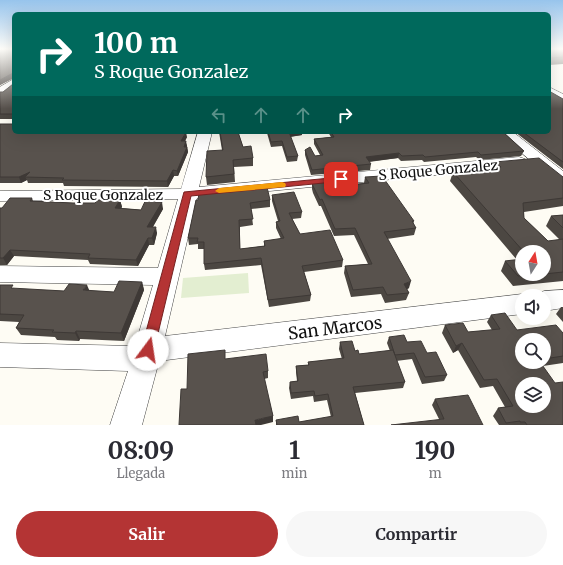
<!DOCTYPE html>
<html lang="es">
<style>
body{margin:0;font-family:Merriweather,serif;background:#f7f7f7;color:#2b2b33;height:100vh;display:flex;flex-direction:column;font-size:15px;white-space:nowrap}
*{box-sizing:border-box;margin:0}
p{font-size:13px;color:#7c7c81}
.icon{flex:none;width:22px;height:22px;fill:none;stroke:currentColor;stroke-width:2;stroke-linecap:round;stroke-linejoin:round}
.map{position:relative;height:425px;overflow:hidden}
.panel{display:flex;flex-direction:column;background:#fff;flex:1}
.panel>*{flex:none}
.top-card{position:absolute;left:12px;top:12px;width:539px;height:122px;border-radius:6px;box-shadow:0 4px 16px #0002;background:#00695c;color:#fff;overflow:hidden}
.needle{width:26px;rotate:11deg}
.controls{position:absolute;left:515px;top:245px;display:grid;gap:8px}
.controls a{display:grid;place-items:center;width:36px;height:36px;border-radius:50%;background:#fff;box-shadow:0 4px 16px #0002;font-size:20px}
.pin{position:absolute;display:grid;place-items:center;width:34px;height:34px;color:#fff;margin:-17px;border-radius:8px;box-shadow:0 2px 6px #0006}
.me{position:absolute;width:44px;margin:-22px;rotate:14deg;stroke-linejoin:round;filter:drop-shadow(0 0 3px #0008)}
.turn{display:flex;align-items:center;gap:14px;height:84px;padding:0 16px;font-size:18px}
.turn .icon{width:52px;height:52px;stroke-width:2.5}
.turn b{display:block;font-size:28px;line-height:34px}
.lanes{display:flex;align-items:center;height:38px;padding:0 16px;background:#0003;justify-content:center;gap:20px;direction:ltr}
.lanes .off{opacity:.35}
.eta{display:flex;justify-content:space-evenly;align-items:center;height:68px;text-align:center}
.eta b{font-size:24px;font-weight:700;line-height:28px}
.cta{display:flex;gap:8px;margin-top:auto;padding:8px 16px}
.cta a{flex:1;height:46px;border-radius:24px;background:#b43434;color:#fff;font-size:16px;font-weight:700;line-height:46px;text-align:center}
.cta a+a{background:#f7f7f7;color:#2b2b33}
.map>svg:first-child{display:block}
.pitch{fill:#e3eed1}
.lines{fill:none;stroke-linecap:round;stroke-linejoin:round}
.minor-casing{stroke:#434343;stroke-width:1}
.minor{fill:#fff;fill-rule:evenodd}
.wall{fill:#4c4742;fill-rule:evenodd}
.shaded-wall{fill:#3e3936}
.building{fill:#58524d;stroke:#3e3936;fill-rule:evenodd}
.route{fill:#b43434;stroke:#752222}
.slow{fill:#f59e0b}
.labels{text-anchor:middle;stroke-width:4;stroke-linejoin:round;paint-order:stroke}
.street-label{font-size:14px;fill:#101010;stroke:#fff}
.near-street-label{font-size:17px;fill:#101010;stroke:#fff}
</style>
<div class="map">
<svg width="563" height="425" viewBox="0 0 563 425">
<rect width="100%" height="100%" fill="#fefcf4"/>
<path class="pitch" d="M248 273 249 293 181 298 183 278Z"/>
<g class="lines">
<defs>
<path id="minor" d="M14 79V87L4 95 0 96V87Z
M549 87 563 94V103L549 96Z
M198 132H212L199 187 519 157 525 159 527 162 525 165 519 167 197 198 165 336 522 294 527 296H522V314L159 361 142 425H110L128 371 0 367V343L135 346 153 285 0 282V266L158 268 178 199 0 201V191L181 189Z
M497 132H513L563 171V184L557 183Z
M563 290V308L544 311V296H534L544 291Z"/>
</defs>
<use href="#minor" class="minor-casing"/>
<use href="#minor" class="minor"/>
</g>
<path class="wall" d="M0 49H14V132L187 137 185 141 187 146 188 152 178 176H174L168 187 64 186 63 183H28L27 180 21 183H0V124H13V119H0V92H3L13 84V78L0 85Z
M549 49H563V64L549 65Z
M563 99V169L515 132H549Z
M219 132H238L243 147 253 158V166L234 167 235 182 207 185 206 177 222 150Z
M262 132H302V135L290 137 298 156 297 161 287 162 282 146 271 147 267 133 262 134Z
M328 132H503L524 151 521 156 480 160 476 157 424 162 422 160 401 161 398 158 369 162 371 164 370 170 311 175 305 155V150L315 156 320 155 314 144V139L331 137Z
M495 162 563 177V206L524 212V218L548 241 560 240 546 226 551 216 563 215V281L513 286 501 271 505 261 517 260 450 181 453 172 493 168ZM522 252H544V274H522Z
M365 177 414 221 413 224 416 228 414 235 387 239 409 288 407 289 409 293 406 300 385 303 381 294 351 297 344 273 345 266 368 264 354 235 334 236 321 206H319L313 193 312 189V182L332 187 364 183Z
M272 195 302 212 301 218 292 219 300 234 343 260 342 267 304 272 311 295 310 301 269 307 261 265 205 270 204 264V249H198V244L189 245 188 238 196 200H270V207L251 209 253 225 240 227V249L264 246V241L281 239 276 228V222L278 221 272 201Z
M32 198 33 201 73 203H95L120 200 122 207 121 208 141 210 160 201 159 202 163 209 153 227 157 233 154 245H149L138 266 90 264 88 260 14 256 7 265H0V208H2Z
M142 282 144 290 124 341 80 339 79 341 57 340 55 337 21 335 16 328 19 322 0 321V285L15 289 64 291H89L114 292Z
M561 307H563V322L556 314Z
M491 315 517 330 563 333V363L543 366 563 425H499L493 416 498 408 505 407 493 386 480 388 458 350 453 353 442 333 445 325 468 332 492 330 487 322ZM544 340V362H522Z
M389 337 407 342 427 353 447 375 444 381 422 384 412 359 396 361 405 382 403 388 355 393 364 425H276V420L299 422 331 417 327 400 314 402 313 396 291 399 289 388 290 382 297 381 296 372V366L308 365V362L342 359 339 349 340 342 355 351 359 354 390 351 387 343Z
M226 359 268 371V378L264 379 273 416V422L187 389Z
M435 399 483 425 439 419 432 405Z"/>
<path class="shaded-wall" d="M13 73 14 78 0 85V80Z
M186 132 187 137 182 146 181 141Z
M289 132H302V135L288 137Z
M186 141 187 146 184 152V147Z
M187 147 188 152 178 176 177 171Z
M399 153 398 158 365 162 366 157Z
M173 170 174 176 168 187 167 181Z
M30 172 25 177 27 180 21 183 19 177Z
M159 194 160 201 157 208 155 202Z
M120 200 122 207 117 215 115 208Z
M162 202 163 209 149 233 147 227Z
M156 227 157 233 154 245 152 238Z
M148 238 149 245 138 266 136 260Z
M10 250 14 256 7 265 3 258Z
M411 281 409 288 402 292 404 284Z
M142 282 144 290 124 341 121 333Z
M87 285 90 292 83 290Z
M76 331 80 339 79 341 75 333Z
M462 343 458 350 453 353 456 346Z
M273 416V422L261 425H255V420Z"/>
<path class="building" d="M0 49H14V132H186L181 141H186L184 147H187L177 171 173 170 167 181 62 180 64 178 25 177 30 172 19 177H0V124H13V114H0V92H3L13 84V73L0 80Z
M549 49H563V57L551 58 549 57Z
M549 91 563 99V162L523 132H549Z
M220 132H238L243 147 251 146 253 158 233 160 234 174 206 177 207 151 223 150Z
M268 132H291H289L298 156 287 157 282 141 271 142Z
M331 132H503L524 151 481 155 478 152 425 157 423 155 402 156 399 153 366 157 371 164 312 170 305 150 310 147 315 156 323 155 314 139 334 137Z
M539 158 563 177V198L523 203 524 218 548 241 563 239V272L544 274V252H524L453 172 501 167 495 162Z
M382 176 414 221H412L416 228 384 232 411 281 404 284 409 293 387 295 383 287 353 290 345 266 372 264 355 228 335 229 322 199 320 200 313 186 312 182 328 180 332 187 369 183 365 177Z
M267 187 270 200 250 203 253 219 239 220 240 249 265 246 264 241 284 238 276 222 280 221 272 195 294 192 302 212 289 213 300 234 330 230 343 260 302 266 311 295 268 300 261 258 204 264V242H197L198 238H188L196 200H198L199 193Z
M159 194 155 202H162L147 227H156L152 238H148L136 260 88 258 90 254 10 250 3 258H0V208H2L10 198H32L30 201 73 203H95L98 200H120L115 208 141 210 148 195Z
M563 215V228L551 216Z
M522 259V274H541L518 276 505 261Z
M119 281 142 282 121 333 76 331 75 333 52 332 54 330 16 328 24 315 0 314V285H13L11 288 64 291 69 284 87 285 83 290 114 292Z
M505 313 517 330 556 325 563 333V356L544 359V340H522V362H540L555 383 563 382V425H527L525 422H520V421L506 423 498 408 513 406 497 379 484 380 462 343 456 346 445 325 463 323 468 332 500 329 491 315ZM522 384H544V406H522Z
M404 335 407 342 421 341 427 353 436 352 447 375 425 377 414 353 395 355 389 337Z
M352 341 355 351 358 350 359 354 393 350 405 382 353 387 364 425H277L276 420 298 416 299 422 333 416 328 394 315 396 314 391 291 393 290 382 298 381 296 366 309 365 308 362 344 358 340 342Z
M225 350V359L266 354 268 371 263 372 273 416 255 420 256 425H179L181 389H187L188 354Z
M468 395 483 425H391L444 419 435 399Z"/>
<linearGradient id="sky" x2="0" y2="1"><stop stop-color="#97c4ec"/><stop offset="0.45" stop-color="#fffefa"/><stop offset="1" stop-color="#fffefa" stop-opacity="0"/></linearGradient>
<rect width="563" height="109" fill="url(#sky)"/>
<path class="route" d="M341 177 344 178V181L191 196 154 350 152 354 148 356 143 354 141 350 184 192Z"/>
<path class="slow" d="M282 182 285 183 286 185 285 187 219 193 215 191 219 188Z"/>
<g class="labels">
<g class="street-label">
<text transform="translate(438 170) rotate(-5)" y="5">S Roque Gonzalez</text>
<text x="103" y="200">S Roque Gonzalez</text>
</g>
<g class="near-street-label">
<text transform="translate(335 328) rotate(-7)" y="6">San Marcos</text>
</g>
</g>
</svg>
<div class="controls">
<a><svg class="needle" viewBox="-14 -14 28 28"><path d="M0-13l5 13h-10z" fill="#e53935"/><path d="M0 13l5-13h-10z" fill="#7c7c81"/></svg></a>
<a><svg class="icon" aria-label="sound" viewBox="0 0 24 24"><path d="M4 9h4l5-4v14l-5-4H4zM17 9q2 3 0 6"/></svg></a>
<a><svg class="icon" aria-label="search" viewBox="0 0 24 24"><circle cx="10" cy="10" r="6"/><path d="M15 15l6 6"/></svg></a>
<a><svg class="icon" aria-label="layers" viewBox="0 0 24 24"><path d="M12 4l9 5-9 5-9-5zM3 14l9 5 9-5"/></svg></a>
</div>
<div class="pin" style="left:341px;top:179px;background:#d93025"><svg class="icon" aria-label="arrive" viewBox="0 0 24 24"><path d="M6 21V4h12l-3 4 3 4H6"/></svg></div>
<svg class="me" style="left:148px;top:350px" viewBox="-20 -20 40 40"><circle r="19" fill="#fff"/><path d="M0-13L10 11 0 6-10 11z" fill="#b43434"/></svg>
<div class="top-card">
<div class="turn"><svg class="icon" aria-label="right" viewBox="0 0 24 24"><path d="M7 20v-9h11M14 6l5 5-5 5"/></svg><div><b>100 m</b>S Roque Gonzalez</div></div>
<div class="lanes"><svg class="icon off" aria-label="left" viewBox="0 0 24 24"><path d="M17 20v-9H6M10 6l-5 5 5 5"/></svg><svg class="icon off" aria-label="ahead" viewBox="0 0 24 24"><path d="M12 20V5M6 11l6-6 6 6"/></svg><svg class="icon off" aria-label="ahead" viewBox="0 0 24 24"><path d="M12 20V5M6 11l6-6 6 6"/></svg><svg class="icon" aria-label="right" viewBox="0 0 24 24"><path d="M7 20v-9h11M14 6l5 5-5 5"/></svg></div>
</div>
</div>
<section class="panel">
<div class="eta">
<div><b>08:09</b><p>Llegada</p></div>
<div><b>1</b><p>min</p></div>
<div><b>190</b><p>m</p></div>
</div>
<div class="cta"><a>Salir</a><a>Compartir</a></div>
</section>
